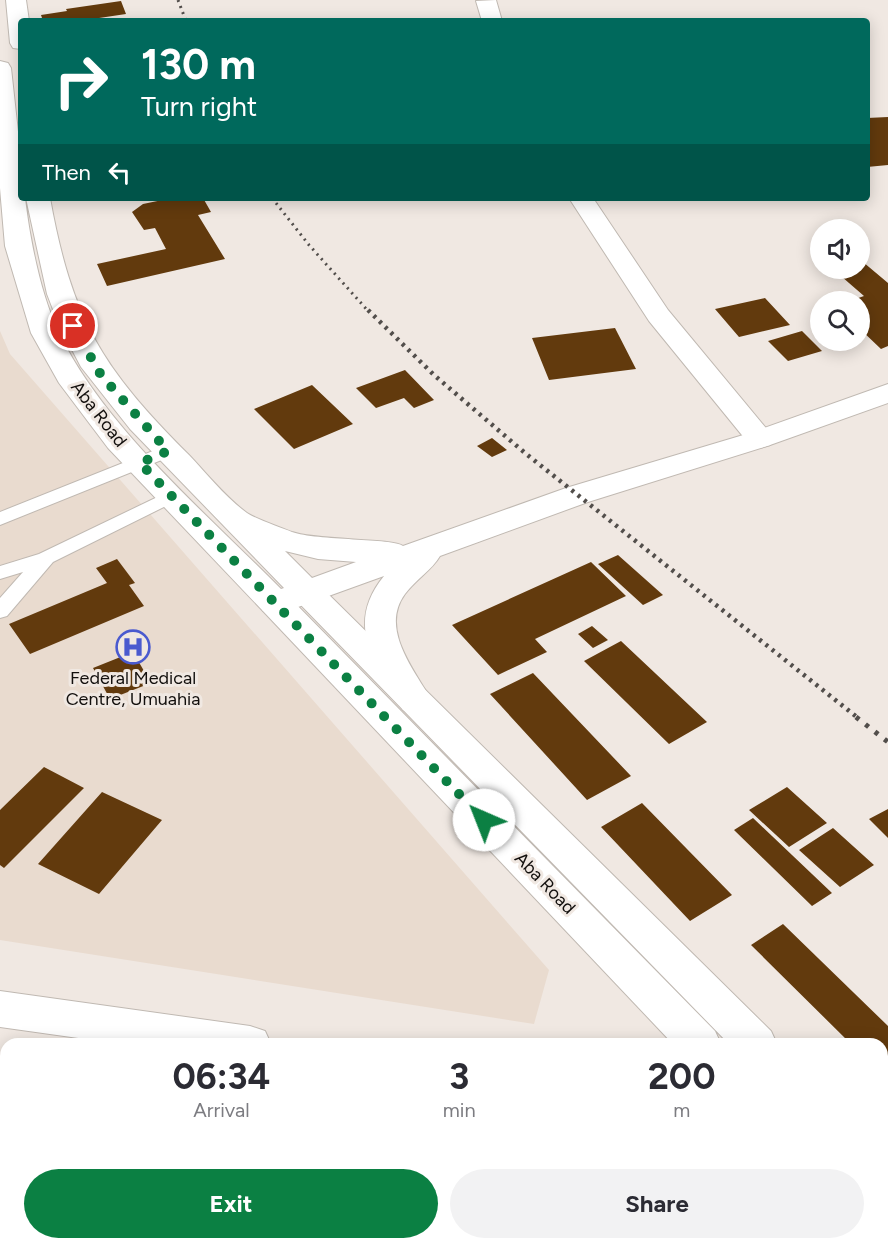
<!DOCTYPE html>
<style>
body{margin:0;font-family:Figtree,sans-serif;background:#f2f2f3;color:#2b2b33;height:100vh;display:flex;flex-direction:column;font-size:22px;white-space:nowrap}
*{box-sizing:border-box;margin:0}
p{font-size:20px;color:#7c7c81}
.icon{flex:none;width:33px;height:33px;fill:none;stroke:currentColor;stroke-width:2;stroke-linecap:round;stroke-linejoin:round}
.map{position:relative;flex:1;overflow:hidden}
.panel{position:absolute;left:0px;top:1038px;width:888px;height:212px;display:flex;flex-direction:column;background:#fff;border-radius:18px 18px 0 0;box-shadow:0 3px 15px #0003}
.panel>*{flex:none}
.hud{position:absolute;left:18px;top:18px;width:852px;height:183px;border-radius:6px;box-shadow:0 3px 15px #0003;background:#00695c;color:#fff;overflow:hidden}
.controls{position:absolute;left:810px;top:219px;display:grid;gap:12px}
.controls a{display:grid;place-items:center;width:60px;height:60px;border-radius:50%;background:#fff;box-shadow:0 3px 15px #0003;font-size:30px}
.pin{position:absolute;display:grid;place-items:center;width:51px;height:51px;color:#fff;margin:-26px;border:3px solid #fff;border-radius:50%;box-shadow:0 2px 6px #0007}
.me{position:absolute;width:66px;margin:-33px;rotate:316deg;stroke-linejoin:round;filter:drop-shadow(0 0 4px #0008)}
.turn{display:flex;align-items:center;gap:21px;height:126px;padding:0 24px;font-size:27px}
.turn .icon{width:78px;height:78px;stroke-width:2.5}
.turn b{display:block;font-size:42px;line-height:51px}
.then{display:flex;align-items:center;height:57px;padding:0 24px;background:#0003;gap:12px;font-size:22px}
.eta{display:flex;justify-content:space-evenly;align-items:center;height:102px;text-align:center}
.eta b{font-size:36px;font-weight:700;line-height:42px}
.primary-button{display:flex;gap:12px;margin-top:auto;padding:12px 24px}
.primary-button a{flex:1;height:69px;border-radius:36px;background:#0b8043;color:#fff;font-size:24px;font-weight:700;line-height:69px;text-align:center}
.primary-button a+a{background:#f2f2f3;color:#2b2b33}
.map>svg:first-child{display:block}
.built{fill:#e9dbcf}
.building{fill:#623a0d}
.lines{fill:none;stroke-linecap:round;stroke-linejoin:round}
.lane-casing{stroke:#c0b9b2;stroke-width:2}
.street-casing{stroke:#c0b9b2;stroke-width:2}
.secondary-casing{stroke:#c0b9b2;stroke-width:2}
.primary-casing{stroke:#c0b9b2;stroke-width:2}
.lane{fill:#fff;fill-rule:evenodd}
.street{fill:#fff;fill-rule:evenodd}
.secondary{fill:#fff;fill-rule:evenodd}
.primary{fill:#fff;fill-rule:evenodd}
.rail-far2{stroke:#524e4b;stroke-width:3;stroke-dasharray:2 4.5;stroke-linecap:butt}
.rail-far1{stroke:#524e4b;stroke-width:4.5;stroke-dasharray:3 5;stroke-linecap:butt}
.rail{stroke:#524e4b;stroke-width:5;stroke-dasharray:4 8;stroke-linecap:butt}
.route{stroke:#0b8043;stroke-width:10;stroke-dasharray:0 18}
.labels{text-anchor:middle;stroke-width:6;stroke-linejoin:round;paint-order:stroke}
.street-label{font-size:18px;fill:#120f0d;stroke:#f0e8e2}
.poi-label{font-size:18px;fill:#120f0d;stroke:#f0e8e2}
</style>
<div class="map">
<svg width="888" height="1249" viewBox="0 0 888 1249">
<rect width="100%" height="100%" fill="#f0e8e2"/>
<path class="built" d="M0 331 10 354 549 970 534 1024 0 940Z"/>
<path class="building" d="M121 1 126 14 79 21H36V19L42 18 41 15 67 11 66 9Z
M888 117V165L867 167V118Z
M172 198H203L211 212 198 215 225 259 107 286 97 264 166 249 155 228 144 230 132 212 143 204Z
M863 262 888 283V346L881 349 860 329V302H847L864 296 834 270 860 268V263Z
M765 298 790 325 739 337 715 309Z
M615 328 636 369 549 380 532 338Z
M802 331 822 351 788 361 768 341Z
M405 370 434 400 414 408 404 398 376 408 356 388Z
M312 385 353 424 294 449 254 409Z
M492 438 507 450 492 457 477 446Z
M618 555 663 595 643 605 598 564Z
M117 559 135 583 129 585 144 606 30 654 9 624 107 583 96 568Z
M591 562 626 596 535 639 547 652 498 675 452 625Z
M592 626 608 640 593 648 578 634Z
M621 641 707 722 669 744 584 661Z
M133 652 151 683 110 699 93 668Z
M533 673 631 776 587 800 490 694Z
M44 767 84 788 4 868 0 865V810Z
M787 787 827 823 789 847 749 810Z
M102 792 162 820 99 894 38 864Z
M642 803 732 895 690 921 601 827Z
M888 809V838L869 819Z
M753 818 832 893 812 906 734 830Z
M833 828 874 865 840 887 799 850Z
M783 924 888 1026V1081L882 1075V1044H851L751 945Z
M0 1219 6 1233V1242L0 1245Z
M35 1244H106L96 1249H25Z
M262 1244H329L333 1249H265Z
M563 1244H650L654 1249H567Z"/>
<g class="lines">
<defs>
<path id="lane" d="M168 445 177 451 174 455 0 525V512Z
M172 490 181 496 178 500 53 562 7 616 0 618V598L23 572 0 579V566L39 554Z"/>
<path id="street" d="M496 0 502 21H482L476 1Z
M569 198H593L668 310 770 433 775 439 770 445 760 448 750 445 649 321Z
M193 1244H239L242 1249H195Z"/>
<path id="secondary" d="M306 580 317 583 771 1031 777 1044H729L295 599 290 591 295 583Z
M275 592 287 595 715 1031 721 1044H673L263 611 259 603 263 595Z
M0 991 250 1026 265 1031 271 1044H121L0 1027Z
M882 1151 888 1154V1200L882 1198Z
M882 1211 888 1213V1249H866L864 1244H882Z"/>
<path id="primary" d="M6 0H26L29 21H21V49L13 48 10 43Z
M0 61 8 63 11 68 21 159V198H25C30 240 41 297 60 335 106 429 207 514 281 589L284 588 130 429 81 367 59 325 47 294 26 198H50C72 320 102 368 189 455 207 474 226 498 247 513 254 518 282 528 292 532 317 541 393 538 403 546L566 488 750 433 888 384V403L770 445 588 502 440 556C432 570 415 580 405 594 379 629 415 671 432 701L427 710 415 714 403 710C375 664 344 625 384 576L287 611 275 614 263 611 108 448 59 383 31 333 5 246 0 188ZM285 551 318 559 356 562 312 578Z"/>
</defs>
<use href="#lane" class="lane-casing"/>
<use href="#street" class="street-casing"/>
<use href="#secondary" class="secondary-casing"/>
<use href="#primary" class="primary-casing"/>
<use href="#lane" class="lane"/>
<use href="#street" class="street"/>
<use href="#secondary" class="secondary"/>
<use href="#primary" class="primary"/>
<path class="rail-far2" d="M178 0 186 21
M272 198 309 245 369 312"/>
<path class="rail-far1" d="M368 310 434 375 525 453 858 718"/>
<path class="rail" d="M856 717 888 742"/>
</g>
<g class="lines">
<path class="route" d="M73 326 101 375 168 451 140 463 484 820"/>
</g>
<defs>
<symbol id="hospital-ring" viewBox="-11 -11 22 22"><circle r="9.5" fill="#f0e8e2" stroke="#4a5acf" stroke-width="1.5"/><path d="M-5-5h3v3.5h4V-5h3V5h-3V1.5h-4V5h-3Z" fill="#4a5acf"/></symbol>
</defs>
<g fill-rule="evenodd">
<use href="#hospital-ring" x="114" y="628" width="38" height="38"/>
</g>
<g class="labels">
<g class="street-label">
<text transform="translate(99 414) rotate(52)" y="6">Aba Road</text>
<text transform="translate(545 883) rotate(46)" y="6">Aba Road</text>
</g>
<g class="poi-label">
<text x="133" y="684">Federal Medical<tspan x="133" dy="21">Centre, Umuahia</tspan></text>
</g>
</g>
</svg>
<div class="controls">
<a><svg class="icon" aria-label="sound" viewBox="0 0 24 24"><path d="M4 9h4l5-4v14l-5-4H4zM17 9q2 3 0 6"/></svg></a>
<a><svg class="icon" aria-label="search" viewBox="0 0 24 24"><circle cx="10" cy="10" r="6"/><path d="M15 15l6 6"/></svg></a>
</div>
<div class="pin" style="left:73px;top:326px;background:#d93025"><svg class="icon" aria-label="arrive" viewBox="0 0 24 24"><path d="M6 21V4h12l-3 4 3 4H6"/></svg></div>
<svg class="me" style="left:484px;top:820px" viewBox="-20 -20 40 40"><circle r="19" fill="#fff"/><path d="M0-13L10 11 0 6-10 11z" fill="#0b8043"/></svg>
<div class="hud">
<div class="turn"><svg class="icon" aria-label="right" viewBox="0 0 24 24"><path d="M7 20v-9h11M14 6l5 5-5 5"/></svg><div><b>130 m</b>Turn right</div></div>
<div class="then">Then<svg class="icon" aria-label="left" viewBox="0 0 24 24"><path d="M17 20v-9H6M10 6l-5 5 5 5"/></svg></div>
</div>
<section class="panel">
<div class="eta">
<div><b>06:34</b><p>Arrival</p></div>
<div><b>3</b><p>min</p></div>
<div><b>200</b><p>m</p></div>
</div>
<div class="primary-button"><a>Exit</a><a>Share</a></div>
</section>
</div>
